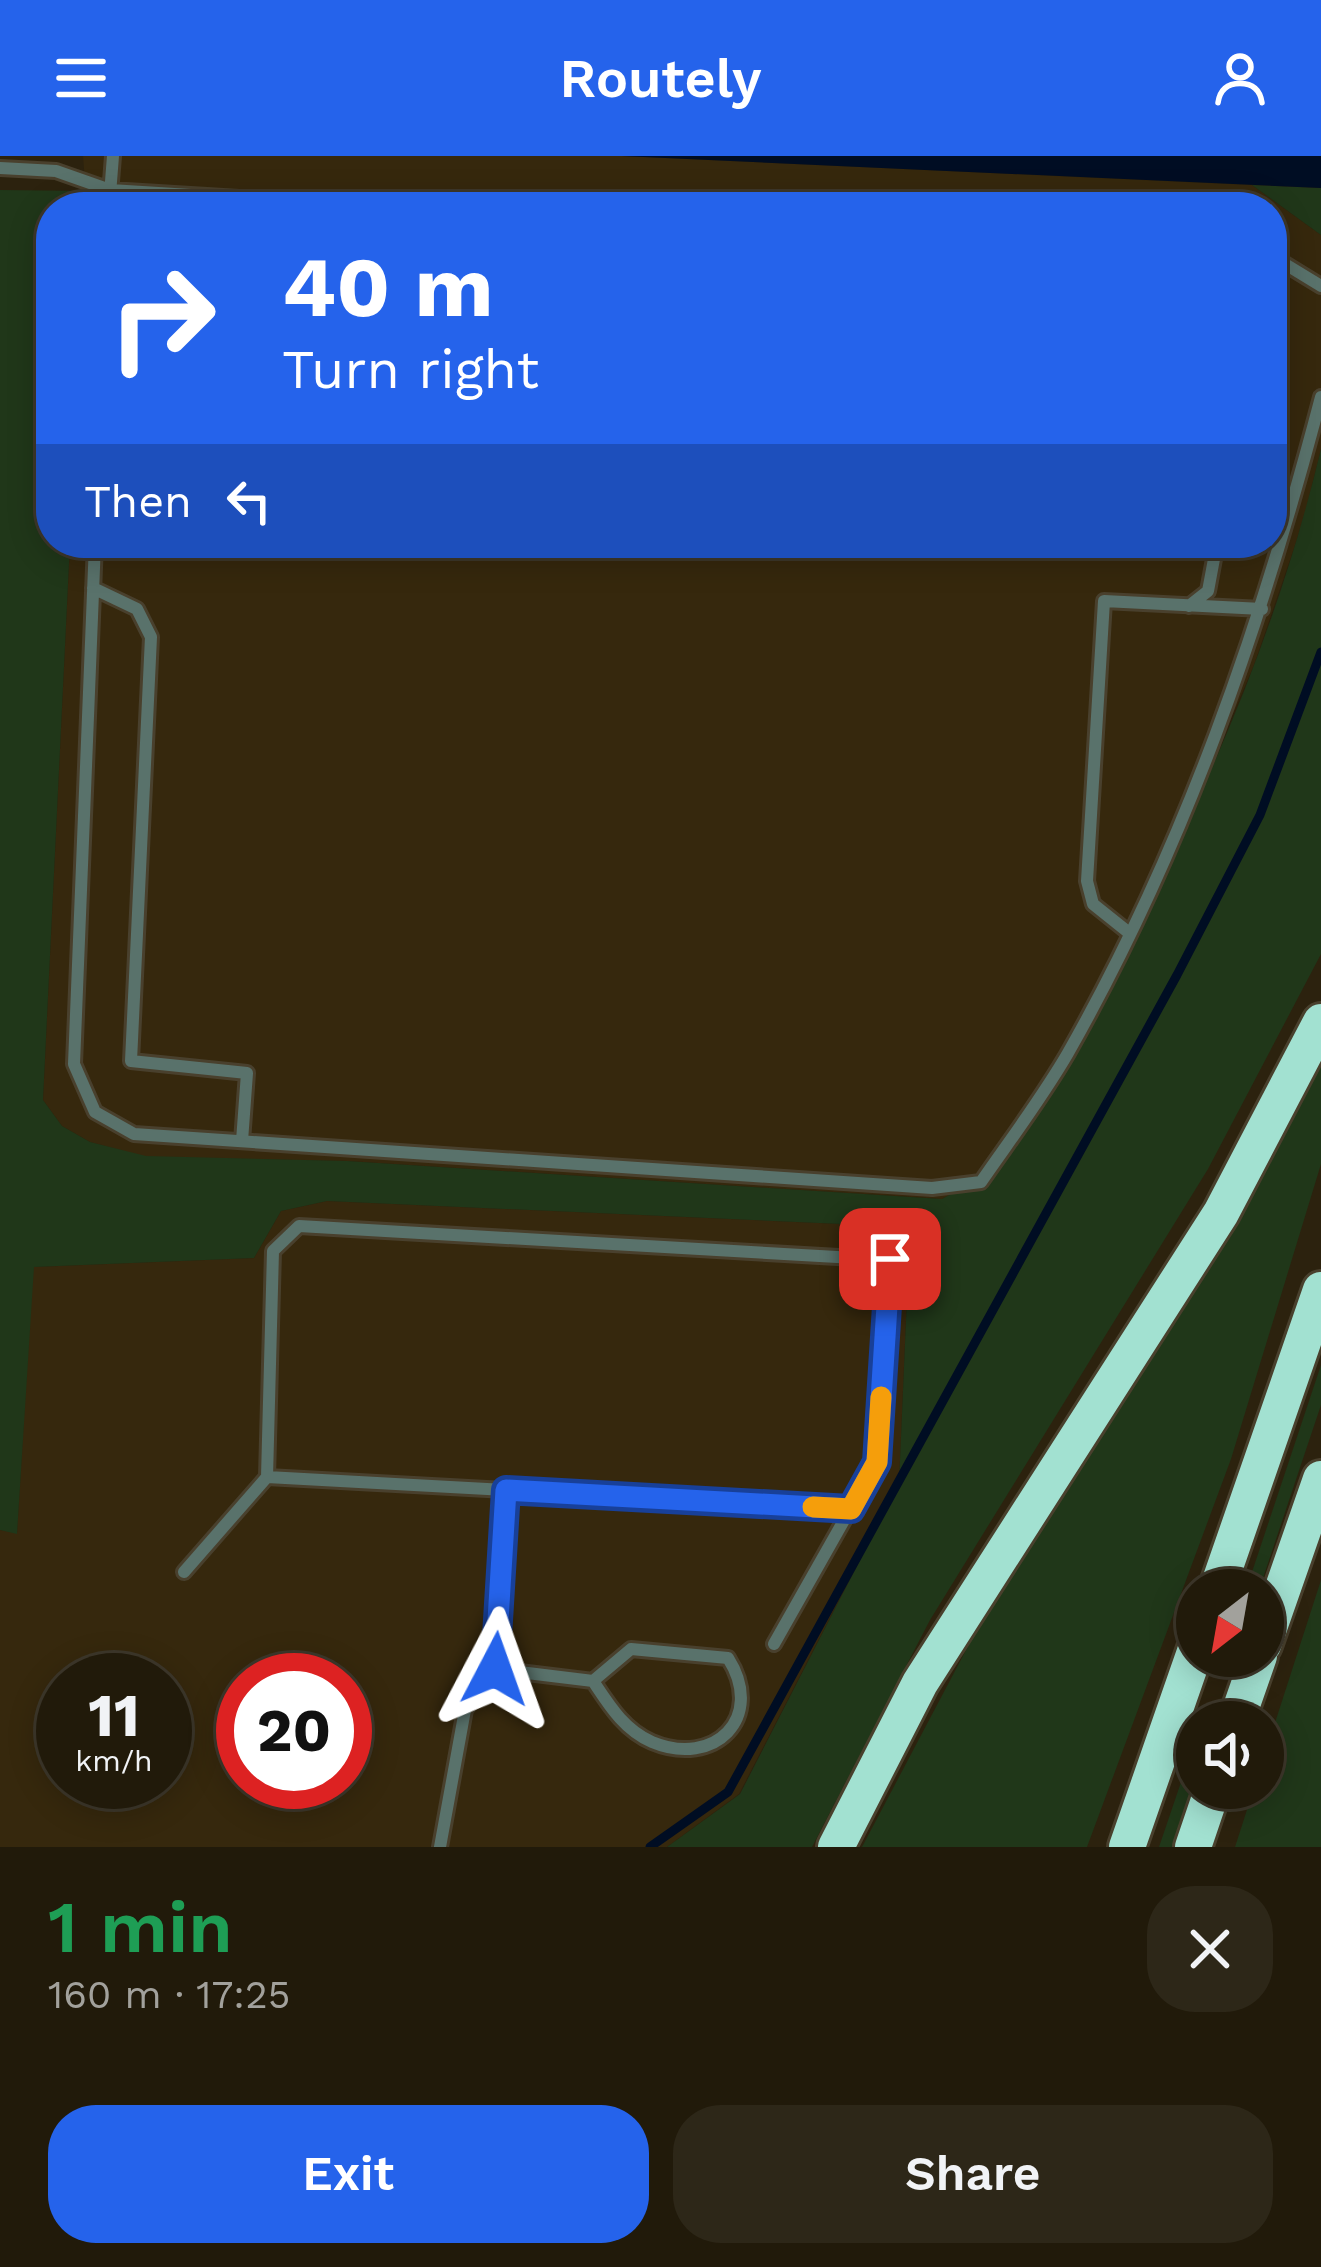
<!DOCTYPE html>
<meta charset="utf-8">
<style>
body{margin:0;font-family:"Work Sans",sans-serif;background:#2d2718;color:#f1f3f6;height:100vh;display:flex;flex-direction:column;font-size:45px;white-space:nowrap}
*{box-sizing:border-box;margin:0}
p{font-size:39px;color:#a2a19c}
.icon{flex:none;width:66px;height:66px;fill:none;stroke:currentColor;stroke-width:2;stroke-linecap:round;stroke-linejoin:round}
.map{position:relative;height:1691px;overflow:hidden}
.side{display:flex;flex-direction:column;background:#211a0a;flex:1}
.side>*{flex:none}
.hud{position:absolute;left:36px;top:36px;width:1251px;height:366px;border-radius:48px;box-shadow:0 6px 30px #0003,0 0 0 3px #3e382b;background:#2563eb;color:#fff;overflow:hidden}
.needle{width:78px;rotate:211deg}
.tools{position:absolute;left:1176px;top:1413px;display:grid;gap:24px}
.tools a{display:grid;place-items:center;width:108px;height:108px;border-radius:50%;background:#211a0a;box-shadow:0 6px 30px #0003,0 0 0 3px #3e382b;font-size:60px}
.speed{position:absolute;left:36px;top:1497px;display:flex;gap:24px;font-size:60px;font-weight:700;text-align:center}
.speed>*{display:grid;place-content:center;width:156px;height:156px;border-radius:50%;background:#211a0a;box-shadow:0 6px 30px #0003,0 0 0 3px #3e382b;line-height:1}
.speed small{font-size:30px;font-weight:400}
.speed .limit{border:18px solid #d22;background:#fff;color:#111}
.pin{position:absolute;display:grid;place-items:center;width:102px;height:102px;color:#fff;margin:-51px;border-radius:24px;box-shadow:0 6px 18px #0006}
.me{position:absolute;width:132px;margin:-66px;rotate:4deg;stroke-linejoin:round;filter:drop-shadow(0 0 9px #0008)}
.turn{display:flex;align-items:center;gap:42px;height:252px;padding:0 48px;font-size:54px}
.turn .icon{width:156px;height:156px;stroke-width:2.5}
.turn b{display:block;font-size:84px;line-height:102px}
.then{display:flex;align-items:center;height:114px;padding:0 48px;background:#0003;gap:24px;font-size:45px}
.round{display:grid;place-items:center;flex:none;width:126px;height:126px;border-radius:48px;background:#2d2718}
.headline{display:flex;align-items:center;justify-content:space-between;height:204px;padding:0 48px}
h1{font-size:72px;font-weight:600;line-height:90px;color:#1e9e55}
.button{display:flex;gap:24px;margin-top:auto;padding:24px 48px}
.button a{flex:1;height:138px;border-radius:48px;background:#2563eb;color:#fff;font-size:48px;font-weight:600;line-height:138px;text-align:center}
.button a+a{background:#2d2718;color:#f1f3f6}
header{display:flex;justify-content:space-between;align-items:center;height:156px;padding:0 48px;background:#2563eb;color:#fff;font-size:54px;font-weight:600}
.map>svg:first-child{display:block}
.built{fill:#36280d;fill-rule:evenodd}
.green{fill:#203719}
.water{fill:#000d23}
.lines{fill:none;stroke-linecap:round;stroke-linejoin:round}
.stream{stroke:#000d23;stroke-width:9}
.service-casing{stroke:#49402d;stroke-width:18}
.motorway-casing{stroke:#49402d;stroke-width:42}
.service{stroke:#59726b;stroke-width:12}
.motorway{stroke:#a2e1d1;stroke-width:36}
.route-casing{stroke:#184099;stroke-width:30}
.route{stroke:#2563eb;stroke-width:21}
.slow{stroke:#f59e0b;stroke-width:21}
</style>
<header><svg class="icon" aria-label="menu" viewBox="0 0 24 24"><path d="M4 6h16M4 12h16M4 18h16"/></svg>Routely<svg class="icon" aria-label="person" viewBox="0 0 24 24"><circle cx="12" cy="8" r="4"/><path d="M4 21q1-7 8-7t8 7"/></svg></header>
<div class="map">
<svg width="1321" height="1691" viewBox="0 0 1321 1691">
<rect width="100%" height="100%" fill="#2c220e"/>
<path class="built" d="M83 0H622L1252 29 1321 79V293L1303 366 1254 509 1156 738 991 1016 942 1043 347 1005 146 1001 90 986 62 970 43 944 70 387H1272V51H87Z
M327 1045 910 1071 899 1328 739 1638 667 1691H0V1374L17 1377 33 1111 254 1102 281 1055ZM63 1524H165V1626H63ZM243 1524H345V1626H243Z"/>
<path class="green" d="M1252 29 1321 32V79Z
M0 34 88 35 87 51H51V387H70L43 944 62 970 90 986 146 1000 347 1005 942 1043 992 1015C1134 791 1259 553 1321 293V798L1208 1013 930 1464 812 1691H667L740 1638 899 1328 910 1071 327 1045 281 1055 254 1102 34 1111 17 1378 0 1374Z
M1321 883V1008L1231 1303 1087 1691H862L1002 1426Z
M1321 1209V1249L1259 1434H1246Z
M1321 1424V1691H1235L1254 1632H1263V1604Z
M1197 1579V1619L1173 1691H1159Z"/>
<path class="water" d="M622 0H1321V32Z"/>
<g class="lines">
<path class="stream" d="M650 1691 728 1636 1177 819 1260 659 1321 496"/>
<defs>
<path id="service" d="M0 12 56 15 110 34 386 51
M109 51 113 0
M1272 107 1285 108 1321 130
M95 387 74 908 95 956 134 978 932 1032 981 1026C1010 984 1042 942 1068 897 1185 691 1261 470 1321 241
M93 432 137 453 151 481 131 905 247 917 242 985
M1189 450 1208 435 1217 387
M1128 776 1093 748 1087 725 1104 445 1262 453
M267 1321 851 1353
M184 1416 267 1321 273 1095 299 1070 890 1104 877 1306 774 1488
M495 1513 506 1334
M440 1691 465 1554 495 1513 593 1525 631 1493 728 1502C766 1562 714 1612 652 1586 624 1574 609 1549 593 1525"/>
<path id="motorway" d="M1217 1434 1321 1134
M1263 1489 1321 1323
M1236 1566 1259 1500
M836 1691 920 1527 1221 1057 1321 866
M1127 1691 1197 1490
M1193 1691 1213 1632"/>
</defs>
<use href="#service" class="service-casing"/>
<use href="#motorway" class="motorway-casing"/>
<use href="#service" class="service"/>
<use href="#motorway" class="motorway"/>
</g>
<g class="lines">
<defs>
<path id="route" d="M495 1513 506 1334 851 1353 877 1306 890 1103"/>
</defs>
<use href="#route" class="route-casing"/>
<use href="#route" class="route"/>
<path class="slow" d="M813 1351 851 1353 877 1306 881 1241"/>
</g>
</svg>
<div class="tools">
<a><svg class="needle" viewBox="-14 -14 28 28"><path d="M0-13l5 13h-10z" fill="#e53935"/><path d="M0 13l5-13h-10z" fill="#a2a19c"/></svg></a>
<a><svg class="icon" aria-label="sound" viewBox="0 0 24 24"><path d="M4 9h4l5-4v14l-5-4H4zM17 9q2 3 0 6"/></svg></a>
</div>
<div class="speed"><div>11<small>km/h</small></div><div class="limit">20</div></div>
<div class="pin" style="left:890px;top:1103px;background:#d93025"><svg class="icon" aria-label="arrive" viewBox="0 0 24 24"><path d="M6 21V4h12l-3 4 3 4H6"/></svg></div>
<svg class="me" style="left:495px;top:1513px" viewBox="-20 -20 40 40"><path d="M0-17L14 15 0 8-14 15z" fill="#2563eb" stroke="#fff" stroke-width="4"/></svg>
<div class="hud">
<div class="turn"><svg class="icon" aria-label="right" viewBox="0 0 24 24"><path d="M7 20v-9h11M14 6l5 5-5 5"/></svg><div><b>40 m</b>Turn right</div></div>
<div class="then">Then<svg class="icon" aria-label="left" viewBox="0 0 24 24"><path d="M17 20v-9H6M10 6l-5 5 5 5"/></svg></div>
</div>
</div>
<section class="side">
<div class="headline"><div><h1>1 min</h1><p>160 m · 17:25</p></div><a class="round"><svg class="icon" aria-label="close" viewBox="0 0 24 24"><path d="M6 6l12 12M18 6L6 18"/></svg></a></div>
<div class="button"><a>Exit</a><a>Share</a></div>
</section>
